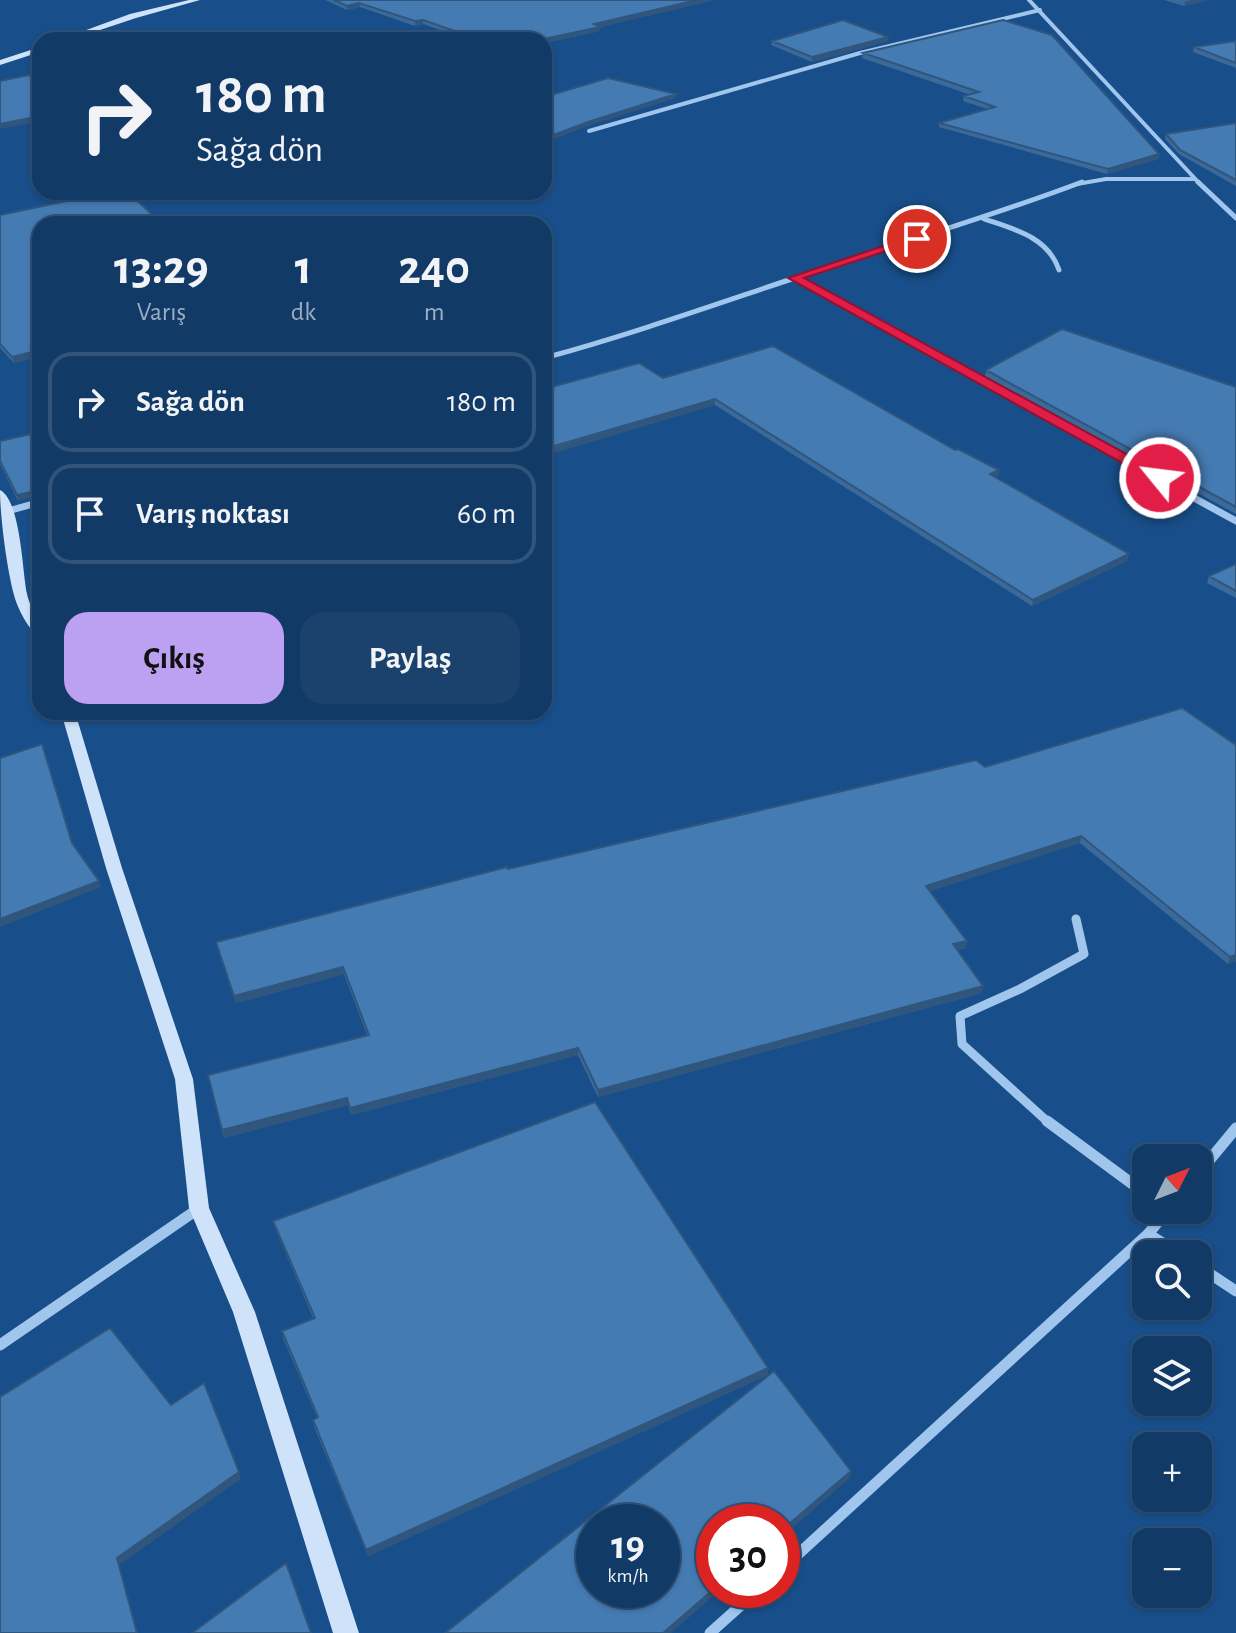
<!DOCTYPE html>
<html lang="tr">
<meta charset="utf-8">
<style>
body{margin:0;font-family:"Alegreya Sans",sans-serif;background:#1b416d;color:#f1f3f6;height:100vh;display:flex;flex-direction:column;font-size:30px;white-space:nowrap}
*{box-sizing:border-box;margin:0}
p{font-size:26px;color:#9cadc0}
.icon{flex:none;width:44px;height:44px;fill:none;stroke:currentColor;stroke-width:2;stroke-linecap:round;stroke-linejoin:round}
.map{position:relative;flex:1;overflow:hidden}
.panel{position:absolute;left:32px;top:216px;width:520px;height:504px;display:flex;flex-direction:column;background:#123a67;border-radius:24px;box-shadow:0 2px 6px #0004,0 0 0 2px #31547b}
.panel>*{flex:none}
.banner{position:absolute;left:32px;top:32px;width:520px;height:168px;border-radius:24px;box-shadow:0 2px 6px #0004,0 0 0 2px #31547b;background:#123a67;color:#f1f3f6;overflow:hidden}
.needle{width:52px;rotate:48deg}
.fabs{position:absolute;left:1132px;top:1144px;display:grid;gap:16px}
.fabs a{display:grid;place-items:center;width:80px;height:80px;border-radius:16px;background:#123a67;box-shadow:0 2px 6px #0004,0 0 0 2px #31547b;font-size:40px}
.speed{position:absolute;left:576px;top:1504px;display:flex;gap:16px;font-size:40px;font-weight:700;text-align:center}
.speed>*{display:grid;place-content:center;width:104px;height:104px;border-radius:50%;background:#123a67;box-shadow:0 2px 6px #0004,0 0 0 2px #31547b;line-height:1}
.speed small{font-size:20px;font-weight:400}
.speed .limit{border:12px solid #d22;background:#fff;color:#111}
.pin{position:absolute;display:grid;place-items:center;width:68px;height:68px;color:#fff;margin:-34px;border:4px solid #fff;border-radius:50%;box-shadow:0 2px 8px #0007}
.me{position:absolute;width:88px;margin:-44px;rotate:299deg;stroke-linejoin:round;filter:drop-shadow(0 0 6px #0008)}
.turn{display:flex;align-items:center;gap:28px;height:168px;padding:0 32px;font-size:36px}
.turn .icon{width:104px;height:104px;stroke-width:2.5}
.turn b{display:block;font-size:56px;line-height:68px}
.eta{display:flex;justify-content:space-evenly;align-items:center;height:136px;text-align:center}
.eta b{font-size:48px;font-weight:700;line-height:56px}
.button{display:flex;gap:16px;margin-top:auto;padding:16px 32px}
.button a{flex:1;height:92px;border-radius:24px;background:#bca0f2;color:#111;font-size:32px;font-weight:700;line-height:92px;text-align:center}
.button a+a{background:#1b416d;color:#f1f3f6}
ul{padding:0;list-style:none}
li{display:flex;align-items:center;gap:24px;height:100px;margin:0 16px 12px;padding:0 16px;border:4px solid #31547b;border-radius:24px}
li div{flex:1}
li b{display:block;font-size:30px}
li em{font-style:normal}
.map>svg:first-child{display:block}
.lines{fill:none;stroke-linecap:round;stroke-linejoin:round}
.street-far4{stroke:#a1c6ed;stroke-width:4}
.street-far3{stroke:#a1c6ed;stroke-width:5}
.street-far2{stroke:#a1c6ed;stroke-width:7}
.street-far1{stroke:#a1c6ed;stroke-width:9}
.street{stroke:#a1c6ed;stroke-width:11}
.secondary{fill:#cee2f9;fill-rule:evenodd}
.wall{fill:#3b6a9a}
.shaded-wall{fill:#30567d}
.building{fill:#457bb3;stroke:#30567d;stroke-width:2;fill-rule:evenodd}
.route{fill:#e11d48;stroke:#92132f;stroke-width:2}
</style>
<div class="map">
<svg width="1236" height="1633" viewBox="0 0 1236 1633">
<rect width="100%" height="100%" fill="#184e89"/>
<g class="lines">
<path class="street-far4" d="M1029 0 1200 184
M589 131 860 53 1040 10
M1077 184 1106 179H1194"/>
<path class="street-far3" d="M1198 182 1236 218
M984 219C1014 229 1048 237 1059 270
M794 278 1054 421
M544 358C640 332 733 298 828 267 913 239 998 214 1082 182"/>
<path class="street-far2" d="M1050 419 1236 521
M8 511 40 502"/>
<path class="street-far1" d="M1049 1123 962 1044 960 1016 1020 989 1084 954 1076 919"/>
<path class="street" d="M1047 1121 1146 1194
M1198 1174 1236 1128
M1148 1234 1180 1254
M1198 1266 1236 1291
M0 1345 198 1209
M782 1569 1148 1234 1168 1210
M710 1633 758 1590"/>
<path class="secondary" d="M189 0H200L136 18 70 40H59L130 14Z
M40 47V52L0 65V60Z
M0 490C21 501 22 571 27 594 31 612 40 614 40 636 29 632 17 607 14 595 7 569 0 517 0 490Z
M61 712H75L122 868 193 1079 209 1208 255 1312 359 1633H333L233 1312 189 1208 175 1079 106 868Z"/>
</g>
<path class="wall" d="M325 0H714L600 27V31L544 43V40H469L423 24 415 26 360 7 347 10Z
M1164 0H1208L1184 6Z
M772 41H888L812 62 771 45Z
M1236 41V68L1193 52 1194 47Z
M863 53 1159 154 1158 159 1107 174 939 127V123L987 109 963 101 964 96 971 95 862 58Z
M1236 123V186L1179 154 1165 139 1166 134Z
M0 215 40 224V356L14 363 0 348Z
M986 370 1236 387V514L985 376Z
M663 378 955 450 999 470 998 476 996 477 1127 561 1032 606 715 405 544 455V389Z
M40 432 18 501 0 464V441Z
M1236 564V598L1207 583 1209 576Z
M1236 745V961L1228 964 1080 843 930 891 966 948 957 950 982 993 598 1097 578 1055 351 1115 348 1105 224 1138 208 1075 367 1035 344 974 236 1003 216 942 508 869 985 767Z
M273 1221 768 1368V1375L368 1556 314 1427 313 1420 317 1418 283 1338 282 1331 313 1318 275 1228Z"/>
<path class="shaded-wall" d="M697 0H714L597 28 600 27V31L544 43V40H539L594 24Z
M1192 0H1208L1184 6 1185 2Z
M359 3 360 7 347 10V6Z
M423 20V24L415 26V21Z
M888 37V41L812 62V57Z
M676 94V98L588 126 548 141V137L588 122Z
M40 116V121L0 129V124Z
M1159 154 1158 159 1107 174 1108 169Z
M40 350V356L14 363 12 357Z
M715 399V405L545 456V450Z
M999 470 998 476 989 480 990 474Z
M40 490V496L18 501 17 495Z
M1129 554 1127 561 1032 606 1033 600Z
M1081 836 1080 843 925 893 926 886Z
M99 881 101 887 0 927V919Z
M967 941 966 948 951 951 953 944Z
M1236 955V961L1228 964 1230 957Z
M343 967 344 974 236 1003 234 996Z
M983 986 982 993 598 1097V1090Z
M578 1048V1055L351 1115 350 1108Z
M347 1098 348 1105 224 1138 222 1130Z
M768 1368V1375L368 1556 366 1550Z
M851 1471 850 1478 782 1537V1530Z
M239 1472 241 1479 119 1565 117 1558Z
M714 1589 720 1590 671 1633H663Z"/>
<path class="building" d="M334 0H697L594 24 600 27 539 40H481L423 20 415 21 359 3 347 6Z
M843 20 888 37 812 57 772 41Z
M1003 20 1052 35 1159 154 1108 169 939 123 995 107 964 96 979 92 863 53Z
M1236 41V63L1194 47Z
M29 75 40 80V116L0 124V81Z
M608 78 676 94 588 122 548 137 544 136V97Z
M1236 123V180L1180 150 1166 134Z
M110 192H128L162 224H40V350L12 357 0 344V215Z
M1062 329 1236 387V507L986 370Z
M773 346 955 450 958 449 999 470 990 474 1129 554 1033 600 715 399 544 449V389L639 363 663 378Z
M40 432V490L17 495 0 461V441Z
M1236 564V591L1209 576Z
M1182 708 1236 745V955L1230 957 1081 836 926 886 967 941 953 944 983 986 598 1090 578 1048 350 1108 347 1098 222 1130 208 1075 369 1035 343 967 234 996 216 942 507 867 508 869 976 760 985 767Z
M42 744 72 843 99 881 0 919V758Z
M595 1102 768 1368 366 1550 313 1420 318 1417 282 1331 315 1318 273 1221Z
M110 1328 171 1405 204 1383 239 1472 117 1558 137 1633H0V1397Z
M774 1371 851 1471 782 1530V1522H714V1589L663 1633H445ZM594 1522H662V1590H594Z
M286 1563 311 1633H192Z"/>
<path class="route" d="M913 236 923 239 804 278 1165 475V481H1155L788 278Z"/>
</svg>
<div class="fabs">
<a><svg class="needle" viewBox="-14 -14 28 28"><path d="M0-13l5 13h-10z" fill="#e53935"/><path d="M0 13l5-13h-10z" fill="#9cadc0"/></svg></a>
<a><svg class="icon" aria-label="search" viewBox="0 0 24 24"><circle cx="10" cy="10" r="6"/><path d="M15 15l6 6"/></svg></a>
<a><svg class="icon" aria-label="layers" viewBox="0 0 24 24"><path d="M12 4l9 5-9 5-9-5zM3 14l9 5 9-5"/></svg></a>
<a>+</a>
<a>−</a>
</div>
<div class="speed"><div>19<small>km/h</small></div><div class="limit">30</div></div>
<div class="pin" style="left:917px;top:239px;background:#d93025"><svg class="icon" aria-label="arrive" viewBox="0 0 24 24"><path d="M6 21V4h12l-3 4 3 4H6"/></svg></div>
<svg class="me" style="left:1160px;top:478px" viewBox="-20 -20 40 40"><circle r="17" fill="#e11d48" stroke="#fff" stroke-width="3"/><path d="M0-11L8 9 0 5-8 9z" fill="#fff"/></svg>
<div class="banner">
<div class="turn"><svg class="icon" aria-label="right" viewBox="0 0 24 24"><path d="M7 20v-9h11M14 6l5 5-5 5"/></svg><div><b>180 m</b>Sağa dön</div></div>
</div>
<section class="panel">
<div class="eta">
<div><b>13:29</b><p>Varış</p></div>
<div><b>1</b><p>dk</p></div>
<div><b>240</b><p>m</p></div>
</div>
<ul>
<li><svg class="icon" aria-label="right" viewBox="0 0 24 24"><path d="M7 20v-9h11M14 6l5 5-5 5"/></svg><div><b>Sağa dön</b></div><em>180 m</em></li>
<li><svg class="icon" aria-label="arrive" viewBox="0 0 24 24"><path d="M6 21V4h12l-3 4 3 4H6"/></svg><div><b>Varış noktası</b></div><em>60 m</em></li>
</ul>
<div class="button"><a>Çıkış</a><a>Paylaş</a></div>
</section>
</div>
